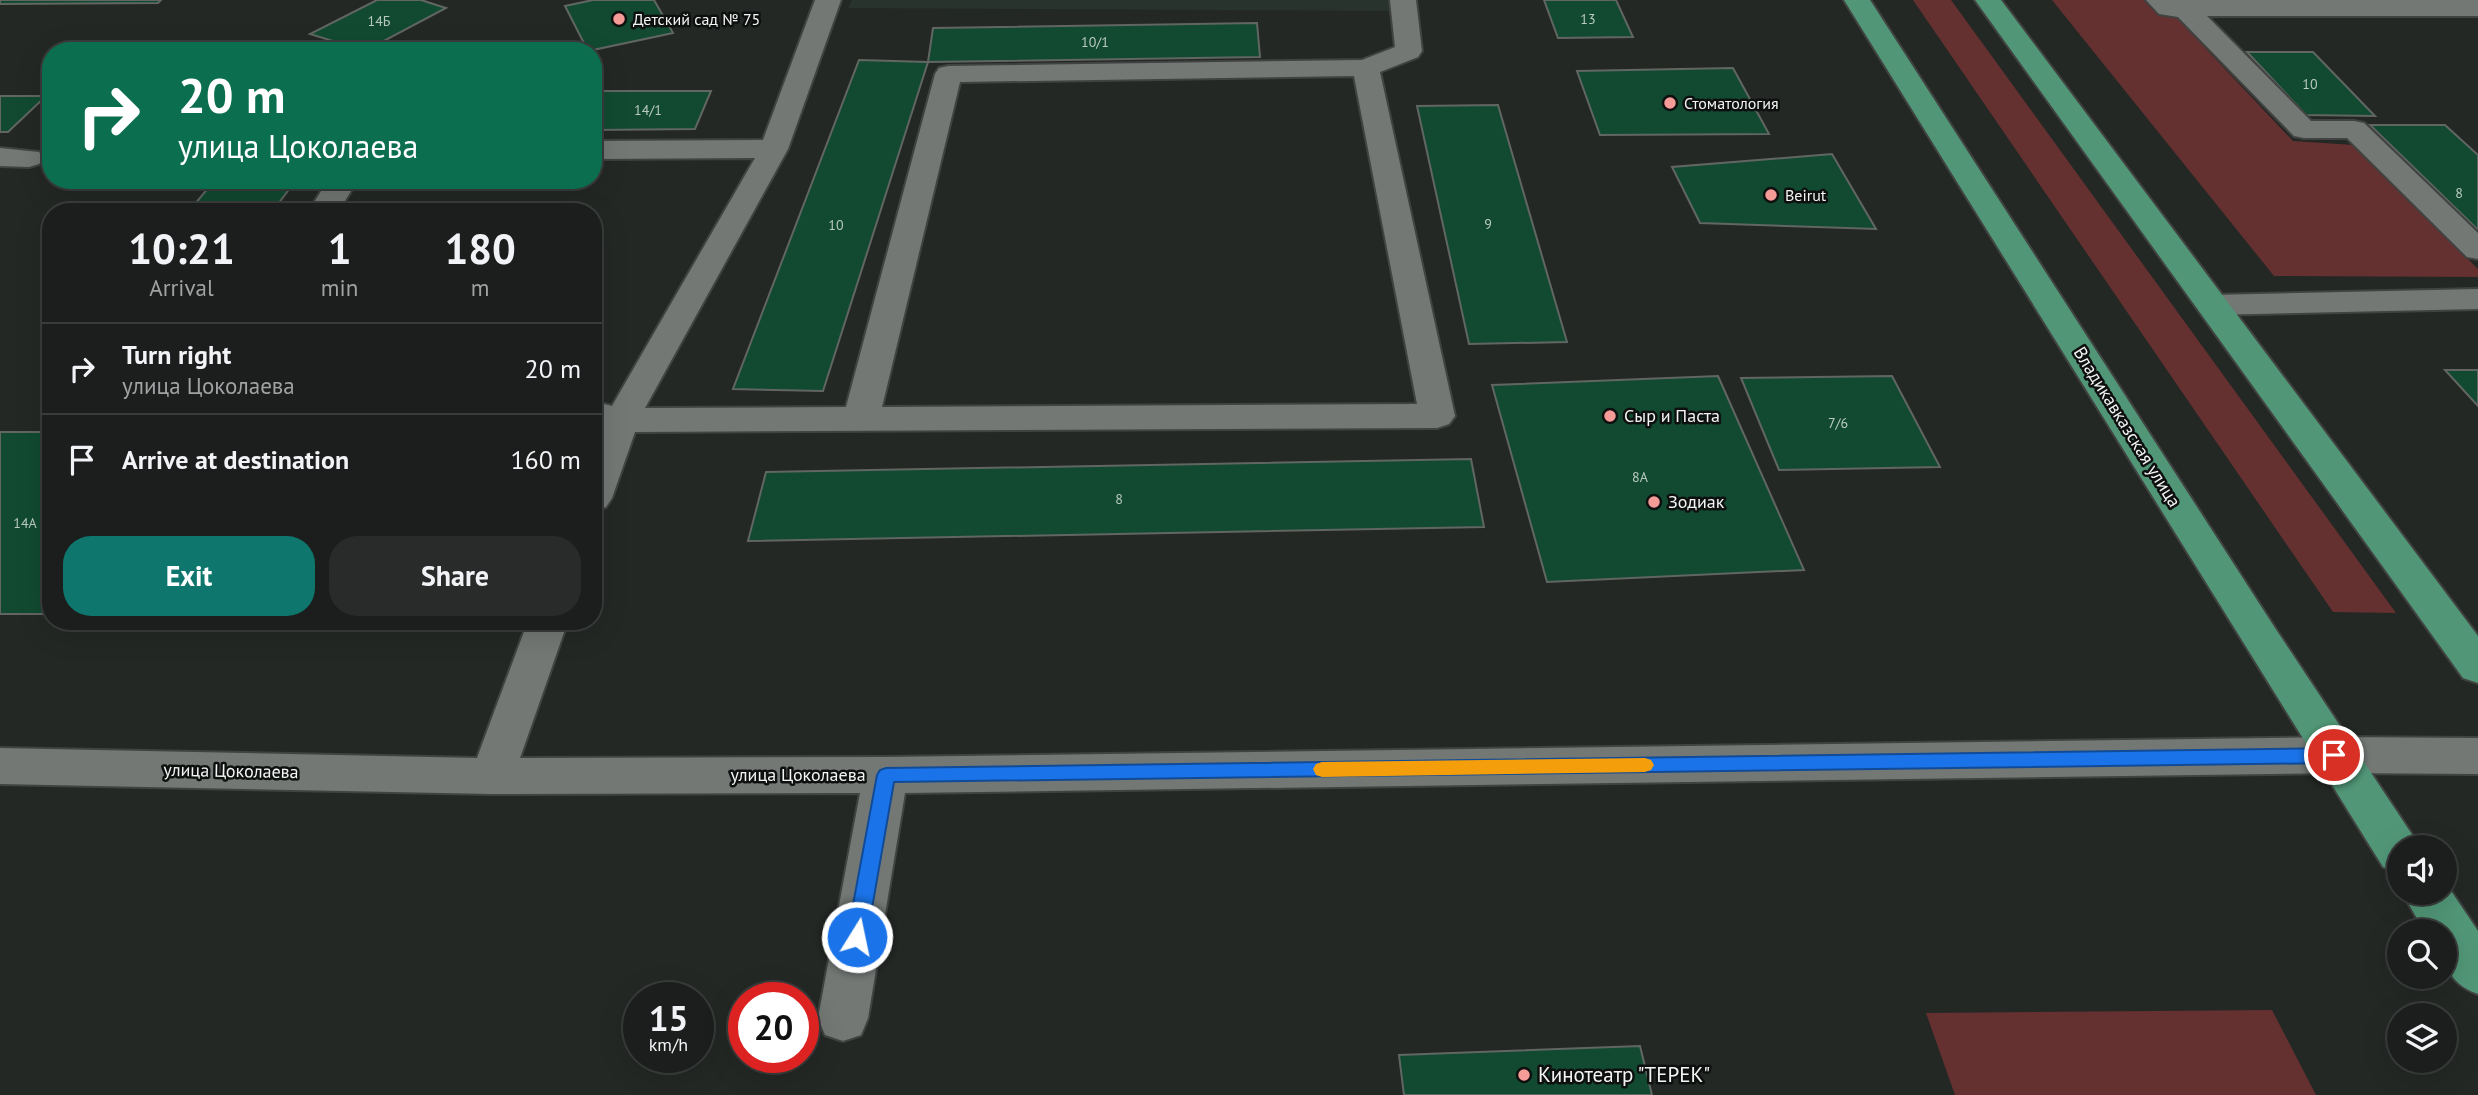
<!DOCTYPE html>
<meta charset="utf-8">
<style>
body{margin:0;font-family:"PT Sans",sans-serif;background:#282b29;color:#f1f3f6;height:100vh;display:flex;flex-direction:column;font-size:26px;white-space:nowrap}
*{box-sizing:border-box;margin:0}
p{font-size:23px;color:#a0a2a3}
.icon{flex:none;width:38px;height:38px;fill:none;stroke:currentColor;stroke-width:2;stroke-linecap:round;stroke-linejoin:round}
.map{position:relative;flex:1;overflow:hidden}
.details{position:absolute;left:42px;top:203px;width:560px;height:427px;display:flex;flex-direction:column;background:#1b1e1c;border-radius:28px;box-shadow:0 7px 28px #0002,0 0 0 2px #393c3b}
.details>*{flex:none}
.hud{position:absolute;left:42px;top:42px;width:560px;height:147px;border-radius:28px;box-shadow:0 7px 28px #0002,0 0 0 2px #393c3b;background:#0b6e4f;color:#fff;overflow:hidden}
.buttons{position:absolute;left:2387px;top:835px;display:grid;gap:14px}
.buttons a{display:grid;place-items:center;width:70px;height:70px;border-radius:50%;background:#1b1e1c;box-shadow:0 7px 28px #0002,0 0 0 2px #393c3b;font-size:35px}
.speed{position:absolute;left:623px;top:982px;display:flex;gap:14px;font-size:35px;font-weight:700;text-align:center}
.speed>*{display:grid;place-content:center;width:91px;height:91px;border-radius:50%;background:#1b1e1c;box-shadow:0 7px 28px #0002,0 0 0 2px #393c3b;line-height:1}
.speed small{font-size:18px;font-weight:400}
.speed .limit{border:10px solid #d22;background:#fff;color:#111}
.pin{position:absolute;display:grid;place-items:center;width:60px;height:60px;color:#fff;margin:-30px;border:4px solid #fff;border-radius:50%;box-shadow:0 2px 7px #0007}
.me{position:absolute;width:77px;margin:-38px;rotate:10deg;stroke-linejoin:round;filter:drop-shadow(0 0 5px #0008)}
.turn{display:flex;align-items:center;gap:24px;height:147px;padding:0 21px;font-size:32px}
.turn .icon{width:91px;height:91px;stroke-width:2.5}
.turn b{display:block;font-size:49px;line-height:60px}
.eta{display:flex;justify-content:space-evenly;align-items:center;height:119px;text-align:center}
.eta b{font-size:42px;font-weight:600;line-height:49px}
.cta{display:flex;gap:14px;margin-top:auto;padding:14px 21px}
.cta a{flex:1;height:80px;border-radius:28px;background:#0f766e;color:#fff;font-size:28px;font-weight:600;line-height:80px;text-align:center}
.cta a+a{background:#282b29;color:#f1f3f6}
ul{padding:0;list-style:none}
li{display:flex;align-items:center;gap:21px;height:91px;padding:0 21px;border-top:2px solid #393c3b}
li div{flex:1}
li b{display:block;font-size:26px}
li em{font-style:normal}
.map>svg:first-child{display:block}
.built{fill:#29332d}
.green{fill:#643030}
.building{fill:#114a31;stroke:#616663;stroke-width:2}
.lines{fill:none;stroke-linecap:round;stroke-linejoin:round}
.minor-casing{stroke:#404341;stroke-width:4}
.major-casing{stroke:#404341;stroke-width:4}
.minor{fill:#737875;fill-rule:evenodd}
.major{fill:#519777;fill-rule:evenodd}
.route{fill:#1a73e8;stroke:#114b97;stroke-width:2}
.slow{fill:#f59e0b}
.poi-dot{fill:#f59b98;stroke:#0e100f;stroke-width:2.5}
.labels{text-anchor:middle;stroke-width:5;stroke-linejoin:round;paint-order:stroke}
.number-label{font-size:14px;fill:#bacac3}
.far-poi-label{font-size:16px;fill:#f3f5f4;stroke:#0e100f;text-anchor:start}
.poi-label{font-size:18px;fill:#f3f5f4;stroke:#0e100f;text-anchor:start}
.street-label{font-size:18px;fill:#f3f5f4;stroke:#0e100f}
.near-poi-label{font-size:21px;fill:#f3f5f4;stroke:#0e100f;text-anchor:start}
</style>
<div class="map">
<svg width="2478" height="1095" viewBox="0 0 2478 1095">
<rect width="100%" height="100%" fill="#242825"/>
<path class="built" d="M852 0H1395L1398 11 848 8Z"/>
<path class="green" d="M1913 0H1951L2396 613 2333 612Z
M2052 0H2160L2293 141 2354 145 2478 269V277L2274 276Z
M2272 1010 2316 1095H1955L1926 1013Z"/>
<path class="building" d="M0 0H161L158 3 0 4Z
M377 0H421L446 8 365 51 310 34Z
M593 0H654L673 33 588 51 565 6Z
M1544 0H1616L1633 37 1558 38Z
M1257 23 1260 57 928 62 933 28Z
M2247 52H2313L2375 116 2306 115Z
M859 60 928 62 823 391 733 389Z
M1733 68 1769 134 1600 135 1577 71Z
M593 91H711L695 129 593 130Z
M0 96H46L8 132H0Z
M1498 105 1567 342 1469 344 1417 106Z
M2370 125H2445L2478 155V230Z
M1832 154 1876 229 1700 223 1672 167Z
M215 180H296L272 212H188Z
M2445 370H2478V406Z
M1718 376 1804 570 1547 582 1492 385Z
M1892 376 1940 467 1779 470 1741 378Z
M0 432H51V614H0Z
M1471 459 1484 527 748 541 766 472Z
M1640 1046 1652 1095H1404L1399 1055Z"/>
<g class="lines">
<defs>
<path id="minor" d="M815 0H841L788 149 645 408 846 407 935 74 939 68 948 66 1362 60 1395 47 1390 0H1416L1422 51 1418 57 1380 72 1455 416 1449 424 1437 428 635 432 612 498 606 507 593 511V447L601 426 593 424V401L612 406 755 158 593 159V141L763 140ZM1354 76 1417 404 882 407 960 82Z
M2146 0H2478V16H2207L2311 121H2354L2364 123 2478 233V259L2467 257 2347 138H2304L2294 136 2178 17 2159 14Z
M0 148 39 152 43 158 39 164 29 167 0 166Z
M328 180H358L338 212H308Z
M2478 289V309L2212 315 2200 312 2196 305 2200 298 2212 295Z
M528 621H568L520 758 886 757 2334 737 2478 738V774L2334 773 905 793 868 1018 861 1035 843 1041 825 1035 818 1018 860 793 492 794 0 784V748L477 758Z"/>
<path id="major" d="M1844 0H1870L2275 628 2415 839 2419 847H2399V873L2383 867Z
M1975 0H2001L2478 636V683L2463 678Z
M2445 882 2478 931V994C2445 982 2445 963 2445 931H2424L2402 892H2445Z"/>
</defs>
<use href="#minor" class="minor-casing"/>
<use href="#major" class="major-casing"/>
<use href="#minor" class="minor"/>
<use href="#major" class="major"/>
</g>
<path class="route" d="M2334 748 2341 750 2343 755 2341 760 2334 763 894 782 867 937 864 943 857 946 850 943 847 937 877 775 880 770 886 768Z"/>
<path class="slow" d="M1645 758 1651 760 1654 765 1651 770 1645 772 1322 777 1316 775 1313 769 1316 764 1322 762Z"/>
<g class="poi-dot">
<circle cx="619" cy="19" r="7"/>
<circle cx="1670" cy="103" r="7"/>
<circle cx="1771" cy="195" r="7"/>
<circle cx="1610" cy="416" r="7"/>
<circle cx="1654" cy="502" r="7"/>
<circle cx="1524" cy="1075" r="7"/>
</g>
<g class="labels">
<g class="number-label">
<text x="1588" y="24">13</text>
<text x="379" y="26">14Б</text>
<text x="1095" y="47">10/1</text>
<text x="2310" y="89">10</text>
<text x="648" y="115">14/1</text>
<text x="2459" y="198">8</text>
<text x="1488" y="229">9</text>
<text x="836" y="230">10</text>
<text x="1838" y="428">7/6</text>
<text x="1640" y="482">8А</text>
<text x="1119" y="504">8</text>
<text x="25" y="528">14А</text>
</g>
<g class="far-poi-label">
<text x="633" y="25">Детский сад № 75</text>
<text x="1684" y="109">Стоматология</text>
<text x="1785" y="201">Beirut</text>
</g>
<g class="poi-label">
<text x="1624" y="422">Сыр и Паста</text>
<text x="1668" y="508">Зодиак</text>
</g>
<g class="street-label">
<text transform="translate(2127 427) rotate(58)" y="6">Владикавказская улица</text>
<text transform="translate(231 771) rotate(1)" y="6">улица Цоколаева</text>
<text x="798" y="781">улица Цоколаева</text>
</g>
<g class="near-poi-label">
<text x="1538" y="1082">Кинотеатр "ТЕРЕК"</text>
</g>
</g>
</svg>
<div class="buttons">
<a><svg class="icon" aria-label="sound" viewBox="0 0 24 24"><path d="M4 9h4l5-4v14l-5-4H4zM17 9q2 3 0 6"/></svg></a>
<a><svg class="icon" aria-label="search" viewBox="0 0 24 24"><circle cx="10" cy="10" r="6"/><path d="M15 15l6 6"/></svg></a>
<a><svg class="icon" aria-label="layers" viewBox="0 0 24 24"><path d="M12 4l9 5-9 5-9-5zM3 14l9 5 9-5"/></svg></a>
</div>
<div class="speed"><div>15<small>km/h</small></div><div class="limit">20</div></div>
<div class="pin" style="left:2334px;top:755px;background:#d93025"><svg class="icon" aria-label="arrive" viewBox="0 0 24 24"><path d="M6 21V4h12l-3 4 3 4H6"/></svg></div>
<svg class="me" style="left:857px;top:937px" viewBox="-20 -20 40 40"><circle r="17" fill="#1a73e8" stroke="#fff" stroke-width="3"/><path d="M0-11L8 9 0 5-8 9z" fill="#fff"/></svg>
<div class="hud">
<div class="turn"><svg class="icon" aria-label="right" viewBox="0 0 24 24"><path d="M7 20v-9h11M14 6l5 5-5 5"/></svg><div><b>20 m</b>улица Цоколаева</div></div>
</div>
<section class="details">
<div class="eta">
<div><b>10:21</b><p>Arrival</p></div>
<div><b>1</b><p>min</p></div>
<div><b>180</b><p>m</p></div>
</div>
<ul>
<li><svg class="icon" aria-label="right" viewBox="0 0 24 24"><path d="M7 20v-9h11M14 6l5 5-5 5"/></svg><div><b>Turn right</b><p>улица Цоколаева</p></div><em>20 m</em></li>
<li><svg class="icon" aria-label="arrive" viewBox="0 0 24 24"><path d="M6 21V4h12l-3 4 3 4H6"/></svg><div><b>Arrive at destination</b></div><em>160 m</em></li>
</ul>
<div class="cta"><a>Exit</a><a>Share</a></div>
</section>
</div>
